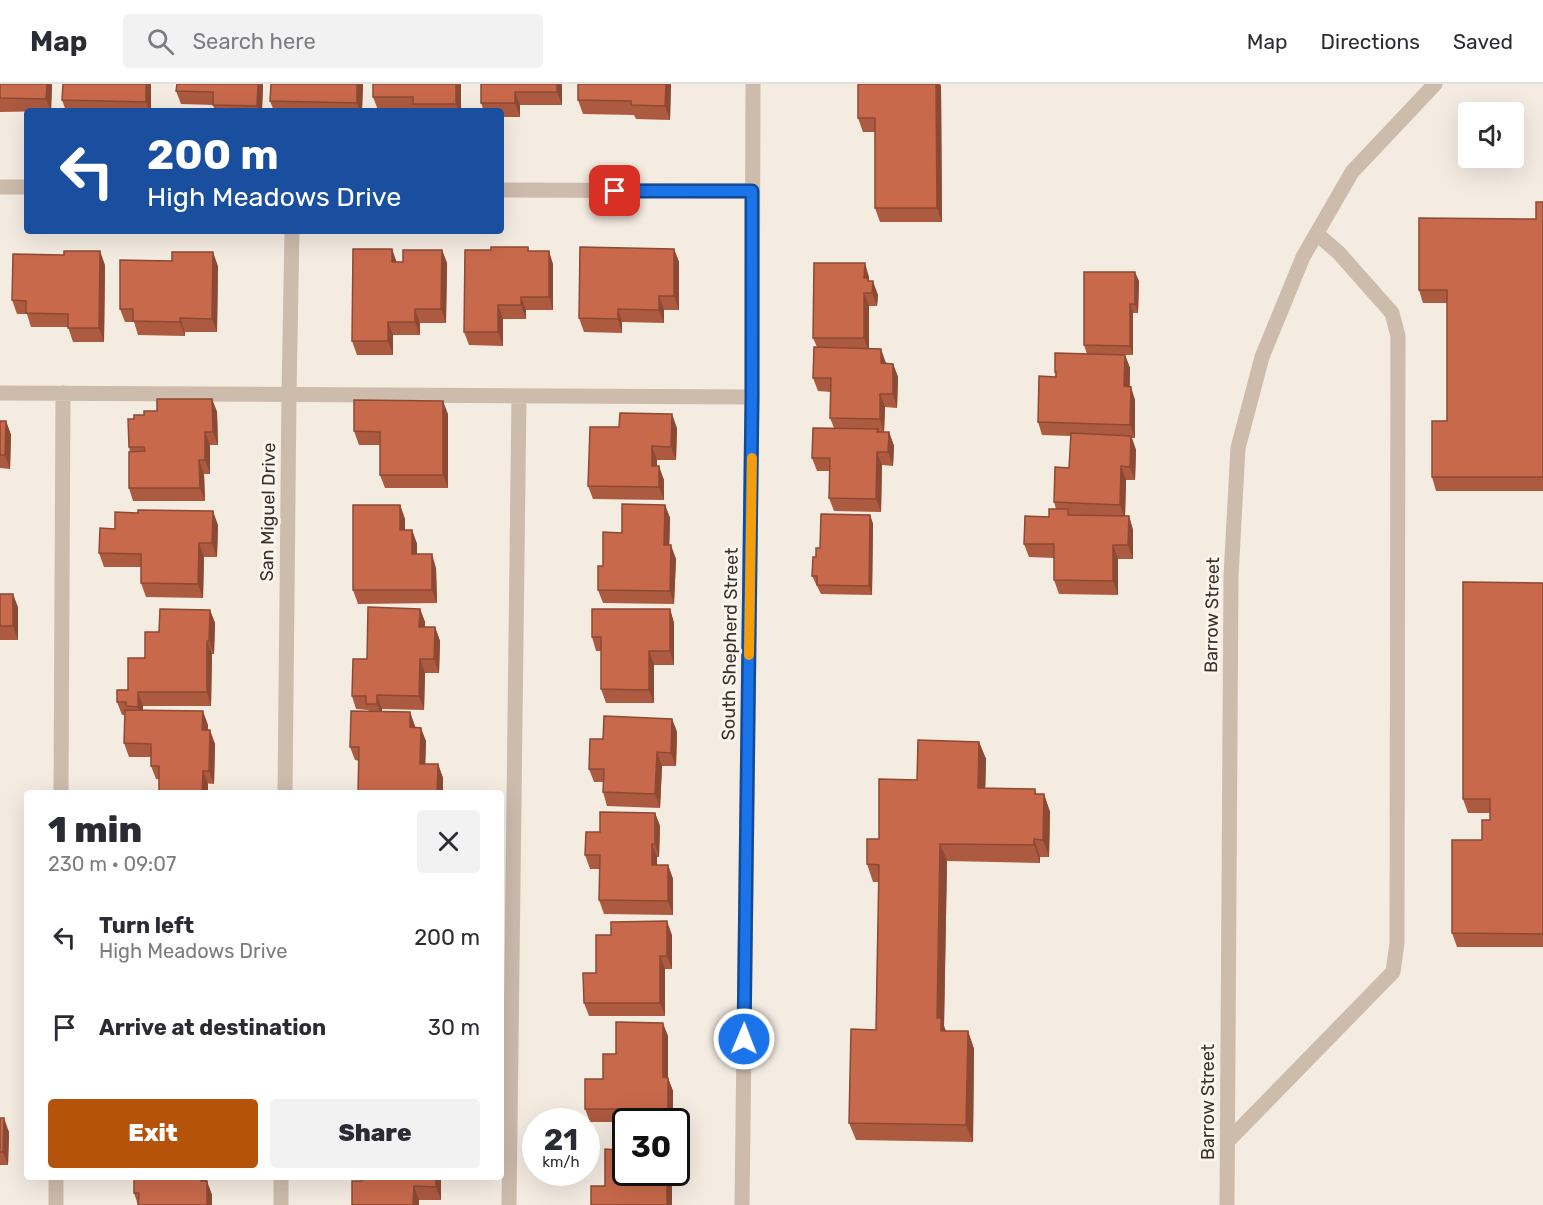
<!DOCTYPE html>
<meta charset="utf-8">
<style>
body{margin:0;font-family:Rubik,sans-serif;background:#f2f2f3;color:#2b2b33;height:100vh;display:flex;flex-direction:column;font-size:22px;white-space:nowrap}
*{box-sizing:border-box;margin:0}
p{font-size:20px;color:#7c7c81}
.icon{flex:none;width:33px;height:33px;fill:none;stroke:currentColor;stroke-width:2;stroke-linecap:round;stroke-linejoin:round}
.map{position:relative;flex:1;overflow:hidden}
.side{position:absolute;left:24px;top:706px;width:480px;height:390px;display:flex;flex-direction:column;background:#fff;border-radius:6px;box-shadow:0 6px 24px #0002}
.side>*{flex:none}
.guide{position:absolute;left:24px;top:24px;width:480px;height:126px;border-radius:6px;box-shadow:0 6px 24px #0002;background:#1a4fa0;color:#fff;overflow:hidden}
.buttons{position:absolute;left:1458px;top:18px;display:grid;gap:12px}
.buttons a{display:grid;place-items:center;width:66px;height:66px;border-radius:6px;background:#fff;box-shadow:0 6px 24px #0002;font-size:30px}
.speed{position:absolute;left:522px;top:1024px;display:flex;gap:12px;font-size:30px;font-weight:700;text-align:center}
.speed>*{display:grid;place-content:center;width:78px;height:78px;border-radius:50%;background:#fff;box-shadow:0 6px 24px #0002;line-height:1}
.speed small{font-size:15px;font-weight:400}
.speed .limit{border:3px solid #111;border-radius:9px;background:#fff;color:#111}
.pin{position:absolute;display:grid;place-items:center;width:51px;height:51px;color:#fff;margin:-26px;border-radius:12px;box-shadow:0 3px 9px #0006}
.me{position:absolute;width:66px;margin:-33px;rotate:1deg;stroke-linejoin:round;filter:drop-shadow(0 0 4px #0008)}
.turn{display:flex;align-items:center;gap:21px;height:126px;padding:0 24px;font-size:27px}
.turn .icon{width:78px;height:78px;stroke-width:2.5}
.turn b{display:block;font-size:42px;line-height:51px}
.round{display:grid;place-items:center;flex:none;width:63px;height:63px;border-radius:6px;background:#f2f2f3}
.headline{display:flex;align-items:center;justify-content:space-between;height:102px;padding:0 24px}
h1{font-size:36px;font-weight:800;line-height:45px}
.cta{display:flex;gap:12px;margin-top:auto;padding:12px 24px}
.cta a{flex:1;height:69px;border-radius:6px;background:#b45309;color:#fff;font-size:24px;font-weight:800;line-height:69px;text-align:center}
.cta a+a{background:#f2f2f3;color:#2b2b33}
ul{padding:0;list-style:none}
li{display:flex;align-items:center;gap:18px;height:90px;padding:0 24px}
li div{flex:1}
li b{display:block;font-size:22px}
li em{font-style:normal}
header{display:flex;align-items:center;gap:36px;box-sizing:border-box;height:84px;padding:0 30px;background:#fff;border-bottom:2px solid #e1e1e2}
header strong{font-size:28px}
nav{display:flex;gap:33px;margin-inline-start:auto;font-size:21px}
.search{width:420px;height:54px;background:#f2f2f3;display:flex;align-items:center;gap:15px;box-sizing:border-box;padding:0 21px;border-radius:6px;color:#7c7c81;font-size:22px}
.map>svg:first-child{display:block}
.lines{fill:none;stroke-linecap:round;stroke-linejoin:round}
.minor{stroke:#cdbbac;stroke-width:15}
.wall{fill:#ac5a40}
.shaded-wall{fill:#8c4a34}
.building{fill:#c8694b;stroke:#8c4a34;stroke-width:1.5}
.route-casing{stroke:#114b97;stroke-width:15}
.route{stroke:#1a73e8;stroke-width:10}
.slow{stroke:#f59e0b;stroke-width:10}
.labels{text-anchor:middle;stroke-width:6;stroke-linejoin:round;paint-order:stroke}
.street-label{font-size:18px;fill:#3b302b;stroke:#fbf5ee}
</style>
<header>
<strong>Map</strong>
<div class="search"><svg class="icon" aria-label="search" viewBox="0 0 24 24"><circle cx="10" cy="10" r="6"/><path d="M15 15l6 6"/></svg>Search here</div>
<nav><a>Map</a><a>Directions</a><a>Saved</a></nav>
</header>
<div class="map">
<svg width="1543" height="1121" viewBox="0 0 1543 1121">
<rect width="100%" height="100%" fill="#f4ebe1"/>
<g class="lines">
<path class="minor" d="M0 103H27
M501 106 752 107
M0 309 752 313
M61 710 63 309
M285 710 289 310 292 147
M1228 1057 1393 888 1397 859 1398 252 1392 229 1339 169 1317 150
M56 1121V1094
M281 1121V1094
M509 1121 519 312
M742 1121 752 313 753 0
M1227 1121 1231 492 1238 364 1262 273 1303 173 1352 88 1435 0"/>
</g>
<path class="wall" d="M0 0H52L51 27 0 28Z
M63 0H151V27H66L62 16Z
M263 0 262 27H215L213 21 181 20 176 7Z
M271 0H363L362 27H274L270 17Z
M461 0V27L378 26 373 13Z
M481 0H562V21H520V33H501V27H484L481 19Z
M671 0 670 36 636 35 634 31 583 30 578 16Z
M941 2 942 138H880L875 124V48H863L858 34Z
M1543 118V407H1436L1432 393 1447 337V219H1423L1419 206 1536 135Z
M528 163 529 167 553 180V226H526V235H503V262L469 261 464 248 491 166Z
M392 165 396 178H403L442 166 447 179 446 239H420V251H393V271H357L352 257Z
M674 165 679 178V226H664V239L622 238V249L584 248 579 234Z
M64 171 105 181 104 258H73L68 243H31L27 230H17L12 216Z
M218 182 217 248H185V252L138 251 134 238H125L120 225Z
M869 193V197L878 211 877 222H869V265L886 279 893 280 898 293 897 324 885 323 884 348H889L894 362 893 382 882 381 881 428 834 427 829 414V387H817L812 374 834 344 830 334 831 308 818 307 813 294 817 263 813 254Z
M1139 197 1138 229H1133V271H1125L1130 284V302L1135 316V354H1132L1136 366 1135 396H1126L1125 432H1129L1133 446V475H1118V511L1059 510 1054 496V474L1029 473 1024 460 1056 425 1054 418 1069 384 1071 352 1042 351 1038 338 1056 293 1055 288 1087 270 1084 261Z
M212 315 217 328 218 361H210V390H204L205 417H133L129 404 130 368 129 363 134 335 144 331Z
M448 330V404H385L380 391V361H359L354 347Z
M0 337H6L11 351 10 385 0 384Z
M677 344 676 376H657V382L664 396V416L593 415 588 402Z
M400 421 405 435V446H412L417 460V470L436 484 437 519 358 520 353 506Z
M665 421 670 434 669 461 676 475 674 520 603 519 598 506 603 482 622 449Z
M870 431 873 440 872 511 821 510 812 492 816 473 820 464Z
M218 441 217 473H204L203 514 146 513 141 499V483H104L99 469 115 445Z
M1543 499V863H1457L1452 849 1482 756 1490 736V729H1468L1463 715Z
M0 510 18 523V556H0Z
M420 525 425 538V543H435L440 557 439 589H425L424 626 382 625V628H410L415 644 426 657 425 680H438L443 694 355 676 350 663 369 627 368 626 356 625 352 612 367 575Z
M670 525 674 539V581H654V619H606L601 605V567H596L592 553Z
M210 526 215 539 214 570H212L211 622H143V626L208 641V646L215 660 214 700 156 695 151 682V673H129L124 659 125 631H122L117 618 128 606 159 548Z
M672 635 677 648 676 682H662L660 724 607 722 603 708V698H594L589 685 603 655Z
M979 658 986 675 985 704 1035 705 1036 710H1044L1050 728 1049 773H1040V779L947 777 944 942 946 947H968L974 965 973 1058 856 1056 849 1039 876 946 879 798H873L867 780 879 755 917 696Z
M655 729 660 742 659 773H657V781H668L673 795V831L604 830 599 816 600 785H590L585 771 600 748Z
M672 851V885H665V932H589L584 919 596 889Z
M668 952V994L673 1007V1038H590L585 1025 603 995 616 970Z
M0 1034 9 1048 8 1081H0Z
M134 1094H207L206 1097 212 1111 138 1121 134 1109Z
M357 1094H441V1116H419V1121H352L362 1097V1095H357Z"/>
<path class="shaded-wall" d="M47 0H52L51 27 46 15Z
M146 0H151V27H149L146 18Z
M258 0H263L262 27H259L257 22Z
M357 0H363L362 27H360L357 19Z
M456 0H461V27H459L456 20Z
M557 0H562V21L557 8Z
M666 0H671L670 36 665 22Z
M936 0H940L941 2 942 138 937 124Z
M515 8 520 21V33L515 19Z
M392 165 397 179 392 178Z
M674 165 679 178V226L674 212Z
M442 166 447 179 446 239 441 225Z
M100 167 105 181 104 258 99 244Z
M549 167 553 180V226L549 213Z
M213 168 218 182 217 248 212 235Z
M865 179 869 193V197H873L878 211 877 222 869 200 864 194Z
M1135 188 1139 197 1138 229 1135 220Z
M864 209 869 222V268L864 254Z
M659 212 664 226V239L659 226Z
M521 213 526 226V235L521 221Z
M1130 220 1133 229V271L1130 262Z
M498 221 503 235V262L498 248Z
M415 225 420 239V251L415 238Z
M618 225 622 238V249L618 235Z
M180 234 185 248V252L180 238Z
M388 238 393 251V271L388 257Z
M881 265 886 279V293L881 279Z
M1125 271 1130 284 1129 316 1124 302Z
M893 280 898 293 897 324 893 310Z
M1131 303 1135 316V354L1130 341Z
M880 310 885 323 884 349 880 335Z
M212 315 217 328 218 361 213 348Z
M443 317 448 330V404L443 391Z
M672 330 677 344 676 376 671 363Z
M6 337 11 351 10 385 5 371Z
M205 348 210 361V390L205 376Z
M889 348 894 362 893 382 888 368Z
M1131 352 1136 366 1135 396 1130 383Z
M652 362 657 376V396L652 382Z
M877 368 882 381 881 428 876 415Z
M199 376 204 390 205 417 200 404Z
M659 382 664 396V416L659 403Z
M1121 382 1126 396 1125 435 1120 421Z
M400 421 405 435V460L400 446Z
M665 421 670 434 669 475 664 461Z
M213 427 218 441 217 473 212 459Z
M870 431 873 440 872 511 869 502Z
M1129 432 1133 446V475L1128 461Z
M412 446 417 460V484L412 470Z
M199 459 204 473 203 514 198 500Z
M671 461 676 475 674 520 670 507Z
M1113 461 1118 475V511L1113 497Z
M432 470 436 484 437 519 432 506Z
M13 510 18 523V556L13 542Z
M420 525 425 538 424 556 419 543Z
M670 525 674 539V581L670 567Z
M210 526 215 539 214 570 209 557Z
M435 543 440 557 439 589 434 575Z
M207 557 212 570 211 622 207 608Z
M649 567 654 581V619L649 606Z
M420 575 425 589 424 626 419 612Z
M138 608 143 622V636L138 623Z
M377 611 382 625V633L377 620Z
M203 627 208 641 207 659 202 646Z
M410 628 415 642V657L410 643Z
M672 635 677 648 676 682 671 669Z
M421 644 426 657 425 693 420 680Z
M210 646 215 660 214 700 209 687Z
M979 658 986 675 985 722 978 704Z
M657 668 662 682 660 724 655 710Z
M438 680 443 694V710H437Z
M203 687 208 700V710H202Z
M1044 710 1050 728 1049 773 1043 756Z
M655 729 660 742 659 773 655 760Z
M1034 755 1040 773V779L1034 761Z
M652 760 657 773V795L652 781Z
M940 760 947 777 944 942 947 951 941 947 937 934Z
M668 781 673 795V831L668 817Z
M667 837 672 851V885L667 872Z
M660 872 665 885V932L660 919Z
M663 939 668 952V1007L663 993Z
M968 947 974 965 973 1058 966 1041Z
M668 994 673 1007V1038L668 1025Z
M4 1034 9 1048 8 1081 3 1068Z
M667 1089H672V1121H667Z
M201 1094H207L206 1111 201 1097Z
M436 1094H441V1116L436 1103Z
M207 1097 212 1111V1121H207Z
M414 1102 419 1116V1121H413Z"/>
<path class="building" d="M0 0H47L46 15 0 14Z
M63 0H146V18L62 16Z
M177 0H258L257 22 213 21V8L176 7Z
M271 0H357V19L270 17Z
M373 0H456V20H413V13H373Z
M481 0H557V8H515V19H481Z
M578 0H666L665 22 631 21V17L578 16Z
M858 0H936L937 124H875V34H858Z
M1536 118H1543V393H1432V337H1447V206H1419V134L1536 135Z
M491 163H528V167H549V213H521V221H498V248H464L465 166H491Z
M580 163 674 165V212H659V226L618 225V235L579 234Z
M353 165H392V178H403V166H442L441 225H415V238H388V257H352Z
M64 167H100L99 244H68V230L26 229V217L12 216 13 170 64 171Z
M172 168H213L212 235 180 234V238L133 237V225H120V176L172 177Z
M814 179H865L864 194H868V197H873L872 209H864V254H813Z
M1084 188H1135V220H1130V262L1084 261Z
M814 263 881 265V279L893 280V310H880V335L830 334 831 294H813Z
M1055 269 1125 271 1124 302 1131 303 1130 341 1038 338 1039 292 1056 293V288H1055Z
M157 315H212L213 348H205V376H199L200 404H129V368L145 367 144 363H129L128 335H134V331H144V327H157Z
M354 316 443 317V391H380V348L354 347Z
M620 329 672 330 671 363 652 362V382H659V403L588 402 590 343H619Z
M0 337H6L5 371H0Z
M813 344 878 345 877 348H889L888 368H877L876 415 829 414 830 374H812Z
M1071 349 1131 352 1130 383 1121 382 1120 421 1054 418 1055 383 1069 384Z
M622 420 665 421 664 461H671L670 507 598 506V482H603V448L622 449Z
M353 421H400V446H412V470H432V506H353Z
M1049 425H1068V431L1129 432 1128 461H1113V497L1054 496V460H1024L1025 432 1049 433Z
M138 426 213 427 212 459H199L198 500 141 499V470L99 469 100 444 115 445V428L138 429Z
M821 430 870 431 869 502 817 501V492H812L813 473H816V464H820Z
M1463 498 1543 499V850L1452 849V756H1482V736H1490V715H1463Z
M0 510H13V542H0Z
M368 523 420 525 419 543H435L434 575H420L419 612 377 611V620H366V612H352L353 575H367Z
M160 525 210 526 209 557H207V608H138V623L126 622V618H117V606H128V574H145V548H159Z
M592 525H670V567H649V606L601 605V553H592Z
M125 626 203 627 202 646H210L209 687H203L202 710H159V682H151V660L124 659Z
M351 627 410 628V643L421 644 420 680H438L437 710 358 709 359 663H350Z
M604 632 672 635 671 669 657 668 655 710 603 708 604 685H589L590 655H603Z
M918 656 979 658 978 704 1035 705V710H1044L1043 756 1034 755V761L940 760 937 934H941V947H968L966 1041 849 1039 851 945 876 946 879 781 867 780V755H879V695L917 696Z
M600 728 655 729V760H652V781H668V817L599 816 600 771H585L586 748H600Z
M667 837V872H660V919H584L583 889H596V851H611V838Z
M616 938 663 939V993L668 994V1025H585V995H603V970H616Z
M0 1034H4L3 1068H0Z
M619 1047H626V1089H667V1121H591V1102H605V1065L619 1066Z
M134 1094H201V1097H207V1121H138L139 1109H134Z
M362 1094H436V1103L414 1102 413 1121H352V1097H362Z"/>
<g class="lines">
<defs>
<path id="route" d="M615 107H752V313L744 955"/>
</defs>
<use href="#route" class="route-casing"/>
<use href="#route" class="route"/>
<path class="slow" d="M749 571 752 374"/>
</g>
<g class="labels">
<g class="street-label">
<text transform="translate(268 428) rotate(-89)" y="6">San Miguel Drive</text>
<text transform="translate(1212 531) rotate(-89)" y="6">Barrow Street</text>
<text transform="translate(730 560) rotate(-89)" y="6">South Shepherd Street</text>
<text transform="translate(1208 1018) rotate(-90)" y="6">Barrow Street</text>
</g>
</g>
</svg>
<div class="buttons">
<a><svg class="icon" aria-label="sound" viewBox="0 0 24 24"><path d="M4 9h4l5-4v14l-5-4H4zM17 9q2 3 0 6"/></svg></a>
</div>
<div class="speed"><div>21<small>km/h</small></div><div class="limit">30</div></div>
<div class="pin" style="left:615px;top:107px;background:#d93025"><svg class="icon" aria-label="arrive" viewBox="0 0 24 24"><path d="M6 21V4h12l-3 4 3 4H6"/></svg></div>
<svg class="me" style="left:744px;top:955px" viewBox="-20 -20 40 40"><circle r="17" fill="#1a73e8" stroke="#fff" stroke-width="3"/><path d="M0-11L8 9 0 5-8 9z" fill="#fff"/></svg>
<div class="guide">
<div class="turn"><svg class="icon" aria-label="left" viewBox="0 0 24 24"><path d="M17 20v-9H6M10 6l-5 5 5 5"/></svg><div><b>200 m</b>High Meadows Drive</div></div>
</div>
<section class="side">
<div class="headline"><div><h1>1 min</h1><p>230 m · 09:07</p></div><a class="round"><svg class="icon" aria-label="close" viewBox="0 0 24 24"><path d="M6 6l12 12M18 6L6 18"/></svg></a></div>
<ul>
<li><svg class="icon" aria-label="left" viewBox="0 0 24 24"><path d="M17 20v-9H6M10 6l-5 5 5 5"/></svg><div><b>Turn left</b><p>High Meadows Drive</p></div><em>200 m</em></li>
<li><svg class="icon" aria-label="arrive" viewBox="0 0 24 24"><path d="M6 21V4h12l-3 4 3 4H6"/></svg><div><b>Arrive at destination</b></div><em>30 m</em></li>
</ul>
<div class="cta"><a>Exit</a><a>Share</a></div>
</section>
</div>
